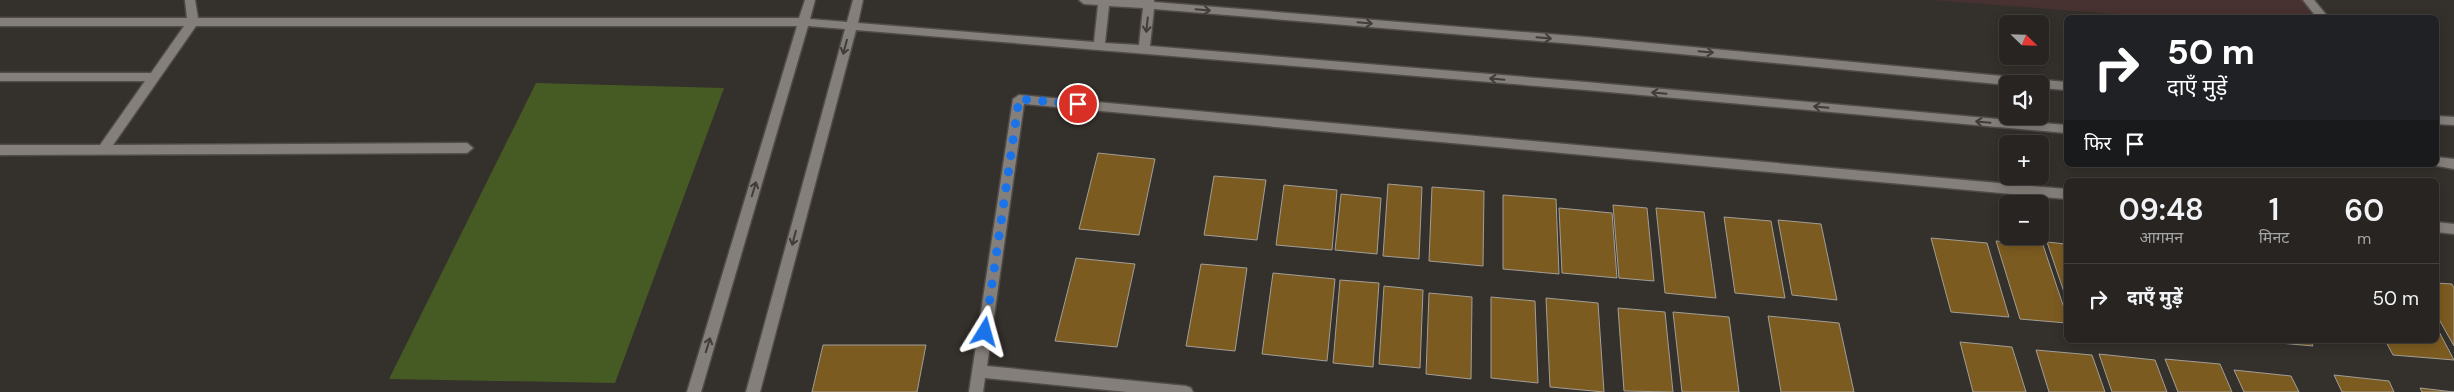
<!DOCTYPE html>
<html lang="hi">
<meta charset="utf-8">
<style>
body{margin:0;font-family:"DM Sans","Noto Sans Devanagari",sans-serif;background:#33302e;color:#f1f3f6;height:100vh;display:flex;flex-direction:column;font-size:19px;white-space:nowrap}
*{box-sizing:border-box;margin:0}
p{font-size:16px;color:#a4a4a5}
.icon{flex:none;width:28px;height:28px;fill:none;stroke:currentColor;stroke-width:2;stroke-linecap:round;stroke-linejoin:round}
.map{position:relative;flex:1;overflow:hidden}
.drawer{position:absolute;left:2064px;top:178px;width:375px;height:165px;display:flex;flex-direction:column;background:#272421;border-radius:8px;box-shadow:0 2px 12px #0003,0 0 0 1px #43413f}
.drawer>*{flex:none}
.top-card{position:absolute;left:2064px;top:15px;width:375px;height:152px;border-radius:8px;box-shadow:0 2px 12px #0003,0 0 0 1px #43413f;background:#202124;color:#fff;overflow:hidden}
.needle{width:32px;rotate:113deg}
.tools{position:absolute;left:1999px;top:15px;display:grid;gap:10px}
.tools a{display:grid;place-items:center;width:50px;height:50px;border-radius:8px;background:#272421;box-shadow:0 2px 12px #0003,0 0 0 1px #43413f;font-size:25px}
.pin{position:absolute;display:grid;place-items:center;width:42px;height:42px;color:#fff;margin:-21px;border:2px solid #fff;border-radius:50%;box-shadow:0 1px 5px #0007}
.me{position:absolute;width:55px;margin:-28px;rotate:8deg;stroke-linejoin:round;filter:drop-shadow(0 0 4px #0008)}
.turn{display:flex;align-items:center;gap:18px;height:105px;padding:0 20px;font-size:22px}
.turn .icon{width:65px;height:65px;stroke-width:2.5}
.turn b{display:block;font-size:35px;line-height:42px}
.then{display:flex;align-items:center;height:48px;padding:0 20px;background:#0003;gap:10px;font-size:19px}
.eta{display:flex;justify-content:space-evenly;align-items:center;height:85px;text-align:center}
.eta b{font-size:30px;font-weight:600;line-height:35px}
ul{padding:0;list-style:none}
li{display:flex;align-items:center;gap:15px;height:70px;padding:0 20px;border-top:1px solid #43413f}
li div{flex:1}
li b{display:block;font-size:19px}
li em{font-style:normal}
.map>svg:first-child{display:block}
.industrial{fill:#473231}
.green{fill:#465b24}
.building{fill:#7c5b20;stroke:#a29e98}
.lines{fill:none;stroke-linecap:round;stroke-linejoin:round}
.minor-casing{stroke:#4f4c49;stroke-width:3}
.minor{fill:#857f7b;fill-rule:evenodd}
.oneway{stroke:#413c39}
.route{stroke:#1a73e8;stroke-width:9;stroke-dasharray:0 16.2}
</style>
<div class="map">
<svg width="2454" height="392" viewBox="0 0 2454 392">
<rect width="100%" height="100%" fill="#34302c"/>
<path class="industrial" d="M1931 0H2306L2324 17H2155Z"/>
<path class="green" d="M536 83 724 88 615 383 389 379Z"/>
<path class="building" d="M1098 153 1155 159 1139 235 1079 229Z
M1214 176 1266 180 1257 240 1204 235Z
M1388 184 1422 187 1419 259 1383 256Z
M1284 185 1337 190 1332 250 1276 245Z
M1432 187 1484 191 1483 266 1429 261Z
M1341 194 1381 198 1377 254 1335 250Z
M1503 195 1556 199 1559 274 1503 269Z
M1613 205 1647 208 1654 281 1619 278Z
M1559 208 1612 213 1617 278 1562 273Z
M1656 208 1704 212 1716 298 1665 293Z
M1724 217 1771 221 1785 298 1735 293Z
M1778 220 1821 224 1837 300 1792 295Z
M1931 238 1987 243 2009 317 1951 312Z
M1996 241 2043 245 2066 314V323L2020 319Z
M2047 242 2066 244V298Z
M1076 258 1135 264 1117 347 1055 341Z
M1201 264 1247 268 1235 351 1186 346Z
M1273 273 1335 279 1327 361 1262 354Z
M1340 280 1379 283 1373 367 1333 363Z
M2436 283 2452 284 2454 288V346L2436 314Z
M1384 286 1423 290 1420 368 1379 364Z
M1429 293 1472 297 1471 379 1426 374Z
M1491 297 1535 301 1538 383 1491 378Z
M1546 298 1598 303 1604 392 1550 387Z
M1618 308 1665 312 1673 392 1624 391Z
M1673 312 1729 317 1739 392H1682Z
M1768 316 1839 323 1854 392H1781Z
M2436 326 2454 360 2393 355 2385 340H2436Z
M2246 340H2310L2313 346Z
M1960 342 2012 347 2026 392H1973Z
M823 345H926L917 392H812Z
M2036 350 2092 355 2105 392H2049Z
M2099 354 2155 360 2167 392H2112Z
M2165 359 2220 364 2232 392H2178Z
M2234 370 2291 376 2299 392H2244Z
M2334 375 2389 381 2394 392H2342Z
M2420 388 2454 392H2422Z"/>
<g class="lines">
<defs>
<path id="minor" d="M185 0H195L198 18H799L805 0H815L810 19 847 22 853 0H863L858 23 1094 42 1098 5 1084 4 1079 0H1154V2L1586 37 2066 82V90L2040 88V84L2008 85 1586 45 1154 9 1150 46 1586 82 2066 125V133L1586 90 856 30 760 392H746L845 29 808 26 701 392H687L797 26H196L113 145 467 143 473 148 467 153 0 155V145H100L145 81H0V73H151L184 26H0V18H187ZM1109 6 1143 8 1139 45 1105 43Z
M2303 0H2314L2329 18H2317Z
M1019 95 2066 189V199L1024 104 987 366 1186 386 1191 388 1193 392H1127L985 378 983 392H969L1013 99Z
M2436 116 2454 117V125L2436 124Z
M2436 157 2454 159V169L2432 165H2436Z
M2436 222 2454 224V234L2436 232Z"/>
</defs>
<use href="#minor" class="minor-casing"/>
<use href="#minor" class="minor"/>
</g>
<defs><path id="oneway-shaft" d="M-6 0H5M1.5-3L5.5 0L1.5 3" fill="none" stroke-width="1.6" stroke-linecap="round" stroke-linejoin="round" transform="scale(1.25)"/></defs>
<g class="oneway">
<use href="#oneway-shaft" transform="translate(1203 10) rotate(5)"/>
<use href="#oneway-shaft" transform="translate(1365 23) rotate(5)"/>
<use href="#oneway-shaft" transform="translate(1147 25) rotate(96)"/>
<use href="#oneway-shaft" transform="translate(1544 38) rotate(5)"/>
<use href="#oneway-shaft" transform="translate(845 47) rotate(105)"/>
<use href="#oneway-shaft" transform="translate(1706 52) rotate(5)"/>
<use href="#oneway-shaft" transform="translate(1497 79) rotate(-175)"/>
<use href="#oneway-shaft" transform="translate(1659 93) rotate(-175)"/>
<use href="#oneway-shaft" transform="translate(1821 107) rotate(-175)"/>
<use href="#oneway-shaft" transform="translate(1983 122) rotate(-175)"/>
<use href="#oneway-shaft" transform="translate(754 189) rotate(-73)"/>
<use href="#oneway-shaft" transform="translate(794 238) rotate(105)"/>
<use href="#oneway-shaft" transform="translate(708 345) rotate(-73)"/>
</g>
<g class="lines">
<path class="route" d="M985 332 1019 99 1078 104"/>
</g>
</svg>
<div class="tools">
<a><svg class="needle" viewBox="-14 -14 28 28"><path d="M0-13l5 13h-10z" fill="#e53935"/><path d="M0 13l5-13h-10z" fill="#a4a4a5"/></svg></a>
<a><svg class="icon" aria-label="sound" viewBox="0 0 24 24"><path d="M4 9h4l5-4v14l-5-4H4zM17 9q2 3 0 6"/></svg></a>
<a>+</a>
<a>−</a>
</div>
<div class="pin" style="left:1078px;top:104px;background:#d93025"><svg class="icon" aria-label="arrive" viewBox="0 0 24 24"><path d="M6 21V4h12l-3 4 3 4H6"/></svg></div>
<svg class="me" style="left:985px;top:332px" viewBox="-20 -20 40 40"><path d="M0-17L14 15 0 8-14 15z" fill="#1a73e8" stroke="#fff" stroke-width="4"/></svg>
<div class="top-card">
<div class="turn"><svg class="icon" aria-label="right" viewBox="0 0 24 24"><path d="M7 20v-9h11M14 6l5 5-5 5"/></svg><div><b>50 m</b>दाएँ मुड़ें</div></div>
<div class="then">फिर<svg class="icon" aria-label="arrive" viewBox="0 0 24 24"><path d="M6 21V4h12l-3 4 3 4H6"/></svg></div>
</div>
<section class="drawer">
<div class="eta">
<div><b>09:48</b><p>आगमन</p></div>
<div><b>1</b><p>मिनट</p></div>
<div><b>60</b><p>m</p></div>
</div>
<ul>
<li><svg class="icon" aria-label="right" viewBox="0 0 24 24"><path d="M7 20v-9h11M14 6l5 5-5 5"/></svg><div><b>दाएँ मुड़ें</b></div><em>50 m</em></li>
</ul>
</section>
</div>
